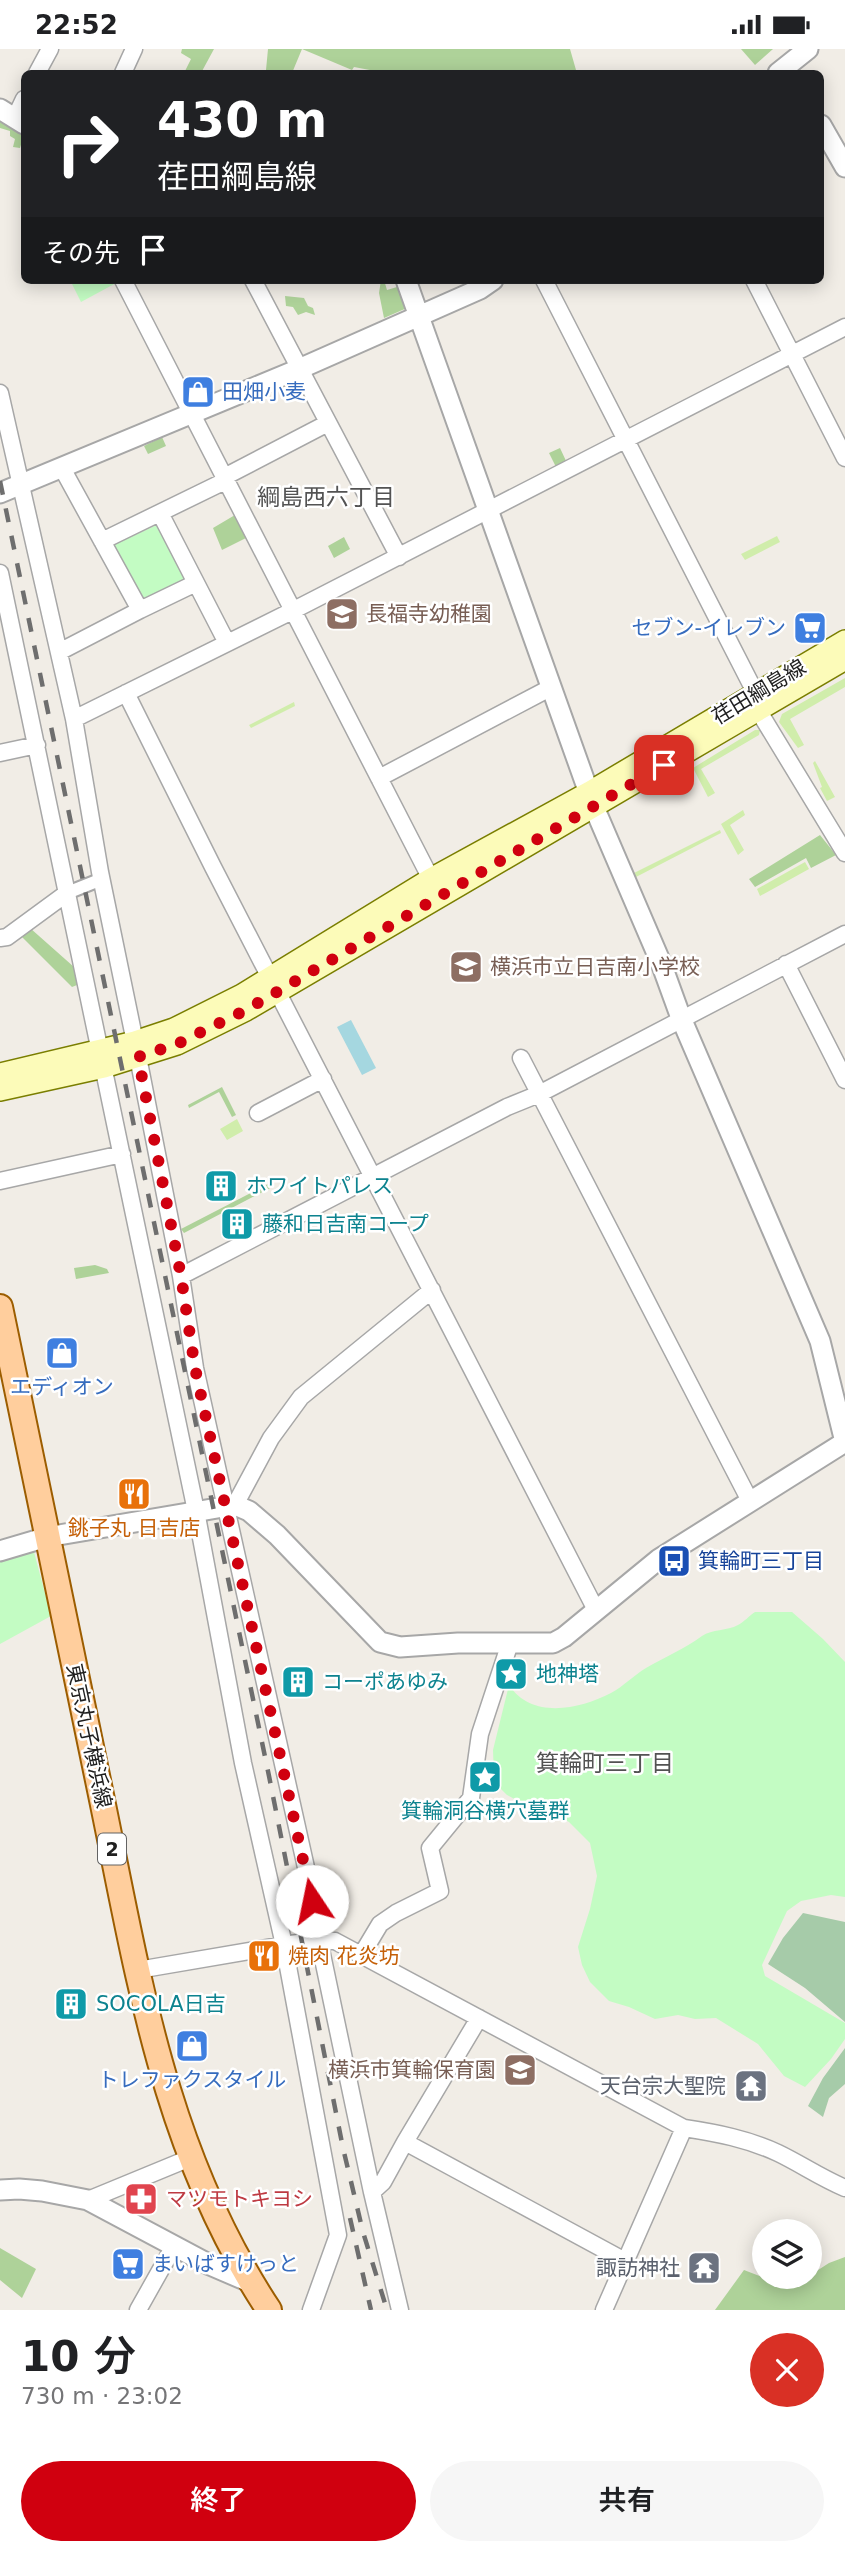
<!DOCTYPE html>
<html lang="ja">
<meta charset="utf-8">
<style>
body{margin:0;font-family:"DejaVu Sans","Noto Sans JP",sans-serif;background:#f6f6f6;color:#202124;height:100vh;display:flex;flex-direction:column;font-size:26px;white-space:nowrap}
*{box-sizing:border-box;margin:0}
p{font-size:23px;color:#757577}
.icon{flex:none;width:38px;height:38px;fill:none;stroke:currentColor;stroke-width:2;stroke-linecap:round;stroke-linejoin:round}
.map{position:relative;height:2261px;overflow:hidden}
.drawer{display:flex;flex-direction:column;background:#fff;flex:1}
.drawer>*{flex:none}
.hud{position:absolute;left:21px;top:21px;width:803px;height:214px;border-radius:10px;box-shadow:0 4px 18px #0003;background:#202124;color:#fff;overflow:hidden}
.tools{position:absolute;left:752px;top:2170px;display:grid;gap:14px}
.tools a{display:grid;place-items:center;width:70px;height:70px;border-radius:50%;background:#fff;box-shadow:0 4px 18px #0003;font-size:35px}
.pin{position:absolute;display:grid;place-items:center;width:60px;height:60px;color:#fff;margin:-30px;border-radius:14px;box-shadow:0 4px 10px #0006}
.me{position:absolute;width:77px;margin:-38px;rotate:349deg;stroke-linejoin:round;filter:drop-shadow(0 0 5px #0008)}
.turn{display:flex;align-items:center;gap:24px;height:147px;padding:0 21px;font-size:32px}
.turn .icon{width:91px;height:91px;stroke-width:2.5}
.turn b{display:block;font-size:49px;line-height:60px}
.then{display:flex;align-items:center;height:66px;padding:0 21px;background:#0003;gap:14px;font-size:26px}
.round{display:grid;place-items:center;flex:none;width:74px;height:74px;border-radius:37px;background:#f6f6f6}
.overview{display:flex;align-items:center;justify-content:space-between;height:119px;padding:0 21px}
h1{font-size:42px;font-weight:600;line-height:52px}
.primary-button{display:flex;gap:14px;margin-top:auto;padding:14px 21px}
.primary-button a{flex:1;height:80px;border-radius:42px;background:#d0000f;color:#fff;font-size:28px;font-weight:600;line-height:80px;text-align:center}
.primary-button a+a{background:#f6f6f6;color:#202124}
.status{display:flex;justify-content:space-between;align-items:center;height:49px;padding:0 35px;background:#fff;direction:ltr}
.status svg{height:19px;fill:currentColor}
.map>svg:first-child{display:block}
.grass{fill:#d0edab}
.forest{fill:#aed299}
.cemetery{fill:#a6cba9}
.park{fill:#c3fcc3}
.water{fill:#a5d7e0}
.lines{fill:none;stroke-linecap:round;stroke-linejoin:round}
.pedestrian-casing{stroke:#a7a7a7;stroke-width:16}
.minor-casing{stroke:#a7a7a7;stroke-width:19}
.tertiary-casing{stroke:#a7a7a7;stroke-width:23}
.secondary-casing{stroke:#7a7e00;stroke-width:24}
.primary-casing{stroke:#9c5d00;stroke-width:28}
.pedestrian{stroke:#fff;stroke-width:12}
.minor{stroke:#fff;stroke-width:16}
.tertiary{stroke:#fff;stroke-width:19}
.secondary{stroke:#fcfbb9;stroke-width:21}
.primary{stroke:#ffce9d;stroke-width:24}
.rail{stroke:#6e6e6e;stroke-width:4.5;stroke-dasharray:14 14;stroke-linecap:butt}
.route{stroke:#d0000f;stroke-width:12;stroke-dasharray:0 21.6}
.labels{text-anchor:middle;stroke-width:5;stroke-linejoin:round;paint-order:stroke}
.shield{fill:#fff;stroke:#636363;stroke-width:2}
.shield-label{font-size:19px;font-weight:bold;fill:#202020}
.shop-label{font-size:21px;fill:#366cbe;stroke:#fff;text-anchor:start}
.education-label{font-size:21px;fill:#785e54;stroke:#fff;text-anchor:start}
.street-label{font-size:21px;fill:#202020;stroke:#fff}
.culture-label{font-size:21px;fill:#0d838f;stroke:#fff;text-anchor:start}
.food-label{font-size:21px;fill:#c56008;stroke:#fff}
.transit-label{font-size:21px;fill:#164399;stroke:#fff;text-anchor:start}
.worship-label{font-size:21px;fill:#5b616d;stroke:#fff;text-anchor:end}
.health-label{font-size:21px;fill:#be3a42;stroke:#fff;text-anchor:start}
.neighbourhood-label{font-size:23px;fill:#535353;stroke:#fff}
</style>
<div class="status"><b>22:52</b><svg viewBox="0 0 49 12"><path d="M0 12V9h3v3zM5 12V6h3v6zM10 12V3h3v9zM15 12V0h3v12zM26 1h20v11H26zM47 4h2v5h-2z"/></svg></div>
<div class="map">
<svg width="845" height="2261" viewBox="0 0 845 2261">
<rect width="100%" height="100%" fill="#f1ede6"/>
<path class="grass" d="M777 487 780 493 745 511 741 505Z
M845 629V638L790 670 804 696 798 699 779 673 782 665Z
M294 653 295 657 251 679 249 676Z
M755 681H760L759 686 701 720 715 744 708 748 693 719Z
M815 712 835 748 827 752 820 739 822 738 813 714Z
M743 761 745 766 730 776 744 801 738 806 721 775Z
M720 781 721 784 636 828 634 824Z
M805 813 809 820 760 847 757 840Z
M237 1070 243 1082 227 1091 220 1080Z"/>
<path class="forest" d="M182 0H214L201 24H184L191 10 181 4Z
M268 0H570L576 21 564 24 562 21 542 24H375V22L354 18 352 21 302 0 292 24H272L266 21Z
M741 0H773L755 16Z
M0 69 24 86 20 99 13 98 15 90 10 87V82L0 79Z
M381 231H384L387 241 397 238 395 231H398L407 259 384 269 379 244Z
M285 247 304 249 308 257 313 259 315 266 306 263 298 266 293 258 286 257Z
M162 388 166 397 148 405 144 397Z
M560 399 567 414 557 420 549 404Z
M235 466 259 507 257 509 246 489 222 501 213 479Z
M344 488 350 500 334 509 328 497Z
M820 786 836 806 811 819 806 809 755 838 749 830Z
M30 879 74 918 77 936 72 938 21 887Z
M222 1038 236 1066 232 1068 219 1043 189 1059 188 1056Z
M270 1134 272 1138 184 1184 181 1180Z
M95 1216 107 1220 109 1224 76 1230 74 1219Z
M0 2199 36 2220 22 2249 0 2231Z
M845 2208V2261H715L744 2221 778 2234H798L829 2214Z"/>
<path class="cemetery" d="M803 1864 845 1873V1973L805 1939 768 1915 783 1889Z
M845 1999V2035L829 2049 823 2068 808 2057 823 2029Z"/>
<path class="park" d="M70 231H116L118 233 81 253Z
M159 475 190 532 142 554 111 497Z
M34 1503 51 1567 0 1595V1511Z
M755 1563H792L823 1590 845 1613V1848L831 1846 801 1852 787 1862 762 1916 765 1927 845 1974V1990L831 2010 805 2038 784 2027 758 1995 716 1969 695 1970 678 1966 655 1970 629 1958 609 1952 590 1933 582 1916 578 1898 590 1860 597 1827 590 1794 569 1773 540 1757 520 1753 507 1746 498 1737 494 1728 493 1701 509 1636C532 1671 580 1660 611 1644 624 1637 634 1626 646 1619 665 1608 684 1600 702 1587 712 1580 727 1582 738 1576 744 1573 749 1567 755 1563Z"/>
<path class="water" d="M351 971 376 1019 362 1026 337 978Z"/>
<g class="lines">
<defs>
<path id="pedestrian" d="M67 844 102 830"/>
<path id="minor" d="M37 24 50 0
M123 24 134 0
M15 69 24 50
M123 231 431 830
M253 231 399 508
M544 231 756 645
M754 231 845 409
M0 344 74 670 100 823 135 993
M160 464 227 594
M102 492 225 432 230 425 328 374
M0 524 196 1462 243 1714 284 1896 336 2175 338 2186 311 2261
M140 561 196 534
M59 603 140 561 62 419
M126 644 213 818 596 1561
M758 661 845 804
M74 670 292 562 845 278
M0 704 37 696
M379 729 550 639
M0 889 7 888 67 844
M786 915 845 1031
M138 1008 181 1227 195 1319 309 1832 319 1891 372 2143 400 2261
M521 1009 750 1452
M258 1064 323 1030
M0 1132 122 1105
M181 1227 507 1058 539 1045 845 885
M235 1456 271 1389 301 1348 432 1241
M362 1905 380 1875 396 1864 440 1842 430 1799 471 1749 480 1685 510 1594
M138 1921 284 1896 319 1891 335 1892 684 2079 604 2261
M479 1969 405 2093 625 2212
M684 2079C717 2084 748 2090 778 2104 801 2115 821 2129 845 2139
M372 2143 383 2133 405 2093
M88 2151 190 2109
M138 2261 174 2197"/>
<path id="tertiary" d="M778 24 808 0
M0 60 24 75
M821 76 845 118
M406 231 594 758 661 914 681 969 820 1292 845 1393
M0 444 299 320 480 240 493 231
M0 1502 47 1488 235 1456 249 1462 277 1486 380 1593 400 1598 458 1594H553L564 1588 659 1510 845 1393
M0 2141 19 2140 42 2142 88 2151 210 2216 252 2234"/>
<path id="secondary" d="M0 1025 135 993 174 980 242 946 431 830 590 743 845 592
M0 1041 104 1018 177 995 246 961 845 610"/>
<path id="primary" d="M0 1258C32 1419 66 1580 100 1741 138 1924 163 2101 269 2261"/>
</defs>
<use href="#pedestrian" class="pedestrian-casing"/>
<use href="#minor" class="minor-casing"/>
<use href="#tertiary" class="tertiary-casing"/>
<use href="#secondary" class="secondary-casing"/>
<use href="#primary" class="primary-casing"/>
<use href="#pedestrian" class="pedestrian"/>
<use href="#minor" class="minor"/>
<use href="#tertiary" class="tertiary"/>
<use href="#secondary" class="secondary"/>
<use href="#primary" class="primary"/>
<path class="rail" d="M0 432 269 1727 343 2099 363 2183 387 2261
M350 2169 371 2261"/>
</g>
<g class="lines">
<path class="route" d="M312 1852 195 1319 181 1227 138 1008 177 995 246 961 664 716"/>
</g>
<defs>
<symbol id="shop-square" viewBox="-11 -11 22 22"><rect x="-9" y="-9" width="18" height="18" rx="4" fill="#3f7fe0" stroke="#fff"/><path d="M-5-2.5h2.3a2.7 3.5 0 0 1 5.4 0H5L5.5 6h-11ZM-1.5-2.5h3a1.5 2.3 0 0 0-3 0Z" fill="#fff"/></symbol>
<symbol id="school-square" viewBox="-11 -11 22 22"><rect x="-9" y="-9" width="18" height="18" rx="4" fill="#8d6e63" stroke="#fff"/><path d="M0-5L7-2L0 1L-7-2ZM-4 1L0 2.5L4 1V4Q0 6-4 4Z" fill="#fff"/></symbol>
<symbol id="supermarket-square" viewBox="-11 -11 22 22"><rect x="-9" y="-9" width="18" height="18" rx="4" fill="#3f7fe0" stroke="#fff"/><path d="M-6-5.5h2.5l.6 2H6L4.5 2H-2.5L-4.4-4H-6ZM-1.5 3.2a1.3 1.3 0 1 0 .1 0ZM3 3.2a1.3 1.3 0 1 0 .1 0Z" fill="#fff"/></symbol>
<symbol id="building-square" viewBox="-11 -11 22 22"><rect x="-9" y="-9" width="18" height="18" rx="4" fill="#0f9aa8" stroke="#fff"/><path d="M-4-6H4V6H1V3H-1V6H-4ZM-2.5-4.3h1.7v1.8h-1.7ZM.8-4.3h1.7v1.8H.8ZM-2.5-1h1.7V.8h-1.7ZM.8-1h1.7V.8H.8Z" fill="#fff"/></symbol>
<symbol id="restaurant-square" viewBox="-11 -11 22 22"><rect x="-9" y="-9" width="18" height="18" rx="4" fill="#e8710a" stroke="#fff"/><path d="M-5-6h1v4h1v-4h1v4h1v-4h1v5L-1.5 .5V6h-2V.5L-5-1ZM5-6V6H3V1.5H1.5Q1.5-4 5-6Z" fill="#fff"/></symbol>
<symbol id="bus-square" viewBox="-11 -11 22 22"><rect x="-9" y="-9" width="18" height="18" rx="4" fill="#1a4fb4" stroke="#fff"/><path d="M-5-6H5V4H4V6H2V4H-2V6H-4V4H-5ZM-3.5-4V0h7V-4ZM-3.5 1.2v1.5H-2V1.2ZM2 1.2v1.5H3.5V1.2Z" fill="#fff"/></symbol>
<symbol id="sight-square" viewBox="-11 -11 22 22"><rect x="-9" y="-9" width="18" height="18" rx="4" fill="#0f9aa8" stroke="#fff"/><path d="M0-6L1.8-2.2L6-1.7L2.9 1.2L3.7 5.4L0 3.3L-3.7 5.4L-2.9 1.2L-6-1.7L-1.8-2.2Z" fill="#fff"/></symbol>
<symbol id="temple-square" viewBox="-11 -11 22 22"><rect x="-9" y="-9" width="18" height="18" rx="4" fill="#6b7280" stroke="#fff"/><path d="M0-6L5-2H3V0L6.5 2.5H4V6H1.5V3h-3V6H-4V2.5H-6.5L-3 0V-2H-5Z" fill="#fff"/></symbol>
<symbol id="pharmacy-square" viewBox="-11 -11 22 22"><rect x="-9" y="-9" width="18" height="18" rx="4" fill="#e0444e" stroke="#fff"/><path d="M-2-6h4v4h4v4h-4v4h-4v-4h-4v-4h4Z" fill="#fff"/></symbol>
</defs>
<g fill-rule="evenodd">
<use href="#shop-square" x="179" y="324" width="38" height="38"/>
<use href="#school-square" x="323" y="546" width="38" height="38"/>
<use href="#supermarket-square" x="791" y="560" width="38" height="38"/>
<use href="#school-square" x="447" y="899" width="38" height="38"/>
<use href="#building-square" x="202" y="1118" width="38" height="38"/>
<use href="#building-square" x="218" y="1156" width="38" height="38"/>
<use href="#shop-square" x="43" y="1285" width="38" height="38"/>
<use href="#restaurant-square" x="115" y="1426" width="38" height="38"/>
<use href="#bus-square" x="655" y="1493" width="38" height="38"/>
<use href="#sight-square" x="492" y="1606" width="38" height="38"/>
<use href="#building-square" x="279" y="1614" width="38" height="38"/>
<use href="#sight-square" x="466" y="1709" width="38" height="38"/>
<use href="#restaurant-square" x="245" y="1888" width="38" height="38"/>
<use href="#building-square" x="52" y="1936" width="38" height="38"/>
<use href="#shop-square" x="173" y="1978" width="38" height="38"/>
<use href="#school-square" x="501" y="2002" width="38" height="38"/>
<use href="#temple-square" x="732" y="2018" width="38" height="38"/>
<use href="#pharmacy-square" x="122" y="2131" width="38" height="38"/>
<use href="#supermarket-square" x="109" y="2196" width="38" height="38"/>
<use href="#temple-square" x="685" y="2200" width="38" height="38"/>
</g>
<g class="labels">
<rect class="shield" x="98" y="1784.5" width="28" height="31" rx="5"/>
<g class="shield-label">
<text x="112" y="1807">2</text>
</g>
<g class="shop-label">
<text x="222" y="350">田畑小麦</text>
<text x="786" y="586" text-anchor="end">セブン-イレブン</text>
<text x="62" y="1345" text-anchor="middle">エディオン</text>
<text x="192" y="2038" text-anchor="middle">トレファクスタイル</text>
<text x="152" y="2222">まいばすけっと</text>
</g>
<g class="education-label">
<text x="366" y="572">長福寺幼稚園</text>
<text x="490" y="925">横浜市立日吉南小学校</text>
<text x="496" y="2028" text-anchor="end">横浜市箕輪保育園</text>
</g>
<g class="street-label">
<text transform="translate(759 643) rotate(-31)" y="7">荏田綱島線</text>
<text transform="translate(89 1687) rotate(78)" y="7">東京丸子横浜線</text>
</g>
<g class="culture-label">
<text x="246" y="1144">ホワイトパレス</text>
<text x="262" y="1182">藤和日吉南コープ</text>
<text x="536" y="1632">地神塔</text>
<text x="322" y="1640">コーポあゆみ</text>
<text x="485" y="1769" text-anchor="middle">箕輪洞谷横穴墓群</text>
<text x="96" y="1962">SOCOLA日吉</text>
</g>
<g class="food-label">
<text x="134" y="1486">銚子丸 日吉店</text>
<text x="288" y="1914" text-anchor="start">焼肉 花炎坊</text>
</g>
<g class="transit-label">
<text x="698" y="1519">箕輪町三丁目</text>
</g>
<g class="worship-label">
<text x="726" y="2044">天台宗大聖院</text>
<text x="680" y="2226">諏訪神社</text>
</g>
<g class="health-label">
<text x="166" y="2157">マツモトキヨシ</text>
</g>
<g class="neighbourhood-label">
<text x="326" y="456">綱島西六丁目</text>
<text x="605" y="1722">箕輪町三丁目</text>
</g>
</g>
</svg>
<div class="tools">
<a><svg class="icon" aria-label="layers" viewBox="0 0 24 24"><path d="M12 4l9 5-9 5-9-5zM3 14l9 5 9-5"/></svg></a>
</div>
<div class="pin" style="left:664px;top:716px;background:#d93025"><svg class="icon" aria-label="arrive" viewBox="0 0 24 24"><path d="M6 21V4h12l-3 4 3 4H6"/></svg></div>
<svg class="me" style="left:312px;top:1852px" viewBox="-20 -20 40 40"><circle r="19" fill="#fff"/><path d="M0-13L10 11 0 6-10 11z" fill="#d0000f"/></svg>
<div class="hud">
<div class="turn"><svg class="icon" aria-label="right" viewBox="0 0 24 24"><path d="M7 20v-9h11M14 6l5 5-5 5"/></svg><div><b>430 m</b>荏田綱島線</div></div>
<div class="then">その先<svg class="icon" aria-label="arrive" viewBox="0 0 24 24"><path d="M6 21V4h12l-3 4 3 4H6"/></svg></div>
</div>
</div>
<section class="drawer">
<div class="overview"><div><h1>10 分</h1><p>730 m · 23:02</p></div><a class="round" style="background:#d93025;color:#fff"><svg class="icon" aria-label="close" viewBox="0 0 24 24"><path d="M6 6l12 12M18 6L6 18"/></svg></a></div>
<div class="primary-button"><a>終了</a><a>共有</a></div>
</section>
